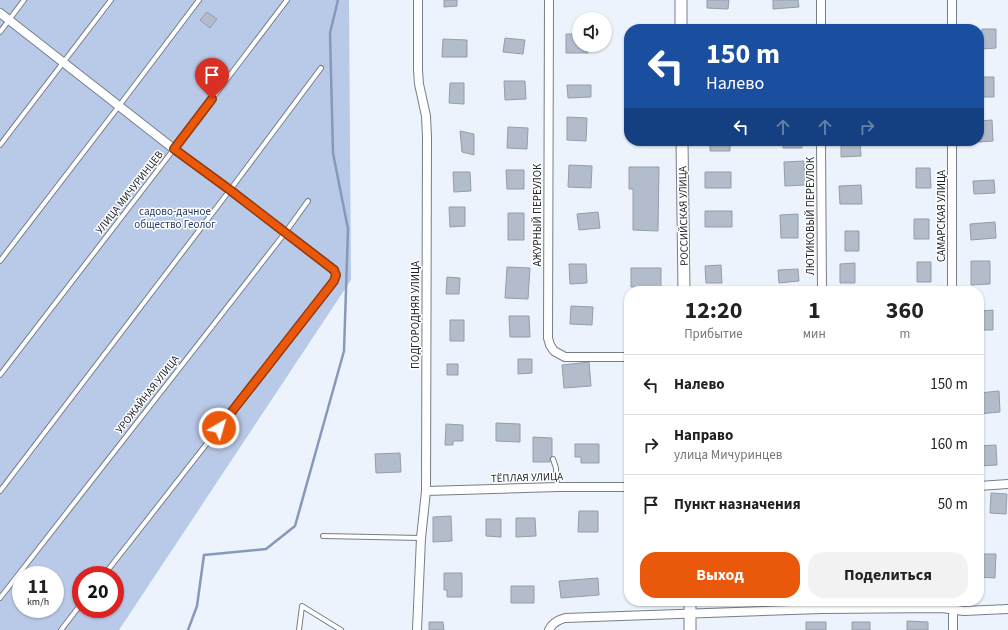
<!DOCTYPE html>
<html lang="ru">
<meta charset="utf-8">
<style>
body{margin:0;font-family:"Source Sans 3",sans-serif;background:#f2f2f2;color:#222;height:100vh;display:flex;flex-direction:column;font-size:15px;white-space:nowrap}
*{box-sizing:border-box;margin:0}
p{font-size:13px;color:#767676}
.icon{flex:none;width:22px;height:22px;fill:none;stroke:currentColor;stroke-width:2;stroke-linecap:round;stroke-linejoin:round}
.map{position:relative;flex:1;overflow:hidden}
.details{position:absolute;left:624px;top:286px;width:360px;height:320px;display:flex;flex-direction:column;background:#fff;border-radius:16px;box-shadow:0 1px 3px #0004}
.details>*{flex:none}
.banner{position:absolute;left:624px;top:24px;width:360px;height:122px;border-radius:16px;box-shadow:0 1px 3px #0004;background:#1a4fa0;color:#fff;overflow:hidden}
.buttons{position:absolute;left:572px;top:12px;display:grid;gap:8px}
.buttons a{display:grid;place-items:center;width:40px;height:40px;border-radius:50%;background:#fff;box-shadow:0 1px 3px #0004;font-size:20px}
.speed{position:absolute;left:12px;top:566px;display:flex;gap:8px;font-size:20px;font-weight:700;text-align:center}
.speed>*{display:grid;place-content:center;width:52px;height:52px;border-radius:50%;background:#fff;box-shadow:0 1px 3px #0004;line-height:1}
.speed small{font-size:10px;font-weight:400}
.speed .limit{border:6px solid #d22;background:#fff;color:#111}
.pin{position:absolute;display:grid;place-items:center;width:34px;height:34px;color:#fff;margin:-41px -17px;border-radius:50% 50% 50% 0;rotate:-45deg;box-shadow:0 0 4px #0007}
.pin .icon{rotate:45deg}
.me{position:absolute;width:44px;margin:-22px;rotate:38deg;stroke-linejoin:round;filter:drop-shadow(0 0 3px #0008)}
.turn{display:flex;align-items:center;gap:14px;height:84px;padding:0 16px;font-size:18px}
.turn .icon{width:52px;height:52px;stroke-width:2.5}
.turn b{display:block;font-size:28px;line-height:34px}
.lanes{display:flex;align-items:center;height:38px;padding:0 16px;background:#0003;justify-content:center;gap:20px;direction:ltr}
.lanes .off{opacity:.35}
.eta{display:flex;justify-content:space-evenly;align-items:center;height:68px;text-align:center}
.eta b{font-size:24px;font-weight:700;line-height:28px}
.action{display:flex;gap:8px;margin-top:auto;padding:8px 16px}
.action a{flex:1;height:46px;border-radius:16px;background:#ea580c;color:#fff;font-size:16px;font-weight:700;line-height:46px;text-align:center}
.action a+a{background:#f2f2f2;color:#222}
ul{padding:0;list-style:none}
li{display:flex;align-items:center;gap:12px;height:60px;padding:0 16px;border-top:1px solid #e0e0e0}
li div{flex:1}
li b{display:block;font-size:15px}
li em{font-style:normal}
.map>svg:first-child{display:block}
.green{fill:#b9cae8;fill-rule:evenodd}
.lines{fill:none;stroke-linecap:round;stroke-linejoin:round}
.stream{stroke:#8699bb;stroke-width:2.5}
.building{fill:#b3bcca;stroke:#959dab}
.service-casing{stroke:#767e8b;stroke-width:6}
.minor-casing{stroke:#767e8b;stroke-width:10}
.tertiary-casing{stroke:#767e8b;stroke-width:13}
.service{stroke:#fff;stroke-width:4}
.minor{stroke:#fff;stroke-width:8}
.tertiary{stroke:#fff;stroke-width:11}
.route-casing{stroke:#983908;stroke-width:10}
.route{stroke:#ea580c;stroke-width:7}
.labels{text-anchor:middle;stroke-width:3;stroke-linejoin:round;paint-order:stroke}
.street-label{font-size:11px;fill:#1f2228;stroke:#fff}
.park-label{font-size:11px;fill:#233c6a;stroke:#fff}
</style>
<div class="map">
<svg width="1008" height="630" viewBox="0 0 1008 630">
<rect width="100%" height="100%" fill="#edf3fc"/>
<path class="green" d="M0 0H349L351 280 119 630H0ZM21 575H55V609H21ZM81 575H115V609H81Z"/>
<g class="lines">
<path class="stream" d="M188 630 197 606 204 555 266 549 295 526 344 351 348 229 333 153 330 33 338 0"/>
</g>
<path class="building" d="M444 0H457V6L444 7Z
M707 0H729L728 9 707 8Z
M773 0H798L799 7 773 9Z
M207 12 217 19 210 28 200 20Z
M982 29H996V48L982 49Z
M566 34H579V45H588V53H566Z
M505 38 525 40 523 54 503 52Z
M443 39 467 40V57H442Z
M980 77H994V97H980Z
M504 81H525L526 99 505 100Z
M450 83H464V104L449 103Z
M567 85H591V97L568 98Z
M567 117 587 118 586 141 567 140Z
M992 120 993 141 979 142V121Z
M508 127 528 128 527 149 507 148Z
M460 131 474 134V155L462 152Z
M710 141H730V151H710Z
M783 141H802V148H783Z
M860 141 861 156 841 157V142Z
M804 161 805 185 785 186 784 162Z
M569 165 592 166 591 188 568 187Z
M629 167H659L658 231 633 230V189H629Z
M916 168H930L931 188H916Z
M506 170H524V189H507Z
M453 172H470L471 191 454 192Z
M705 172H731V188H705Z
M994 180 995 193 974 194 973 181Z
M861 185 862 204H840L839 186Z
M449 207H465V226L450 227Z
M705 211H732V227H705Z
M598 212 600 228 579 230 577 214Z
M508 213H524V240H508Z
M798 214V238H781L780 215Z
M914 219H929V239H914Z
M995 222 996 238 971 240 970 224Z
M845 231H859V251H845Z
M971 261H990V284L971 285Z
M917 262H931V282H917Z
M855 263V283H840V264Z
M569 264H586L587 283 570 284Z
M721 265 722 283H706L705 266Z
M507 267 530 268 528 299 505 298Z
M631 268H661V288L631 287Z
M798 269 799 281 779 283 778 270Z
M447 277 460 278 459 294H446Z
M571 306 593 307 592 325 570 324Z
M993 310V330H979V311Z
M509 316H529L530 337H510Z
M450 320H464V341H450Z
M518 359H532V373L518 374Z
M589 362 591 386 564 388 562 365Z
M447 364H458V375H447Z
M999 391 1000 412 979 414V393Z
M496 423 520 424V442L496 441Z
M446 424 463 425V441H453V445H445Z
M533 437 552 438V456L550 458V462H533Z
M575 444H599V463H581V457H575Z
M996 445 997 465 979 466V446Z
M400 453 401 472 376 473 375 454Z
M991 493 1007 494 1006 514 990 513Z
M579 511H598V532H578Z
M451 516 452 541 433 542V517Z
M516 518H535L536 536 516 537Z
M486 519H501V537L486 536Z
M979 554H996L995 578 979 577Z
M444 573H462V597H447V590H444Z
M598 578 599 595 561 598 559 581Z
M511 586H534V603H511Z
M907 621 928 622V630H907Z
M429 622H443L444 630H429Z
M806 622H826V630H806Z
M852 622H870V630H852Z"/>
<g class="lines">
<defs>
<path id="service" d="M0 32 24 0
M0 145 111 0
M0 261 119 106 199 0
M0 375 174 149 287 0
M553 459 556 468 557 487
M0 491 230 190 321 68
M323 536 421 538
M104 575 334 281 336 275 334 270
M0 598 285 233 308 201
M61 630 81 604
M299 630 302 606 341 630"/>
<path id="minor" d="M549 0 548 338 550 345 554 351 565 357H629
M821 0V29
M952 0V29
M0 13 174 149 230 190 334 270
M821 141 822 291
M952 141V291
M979 486 1008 484
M426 491 558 487H629
M953 601V630
M417 630 421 538 426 491 427 137 426 116 419 84 418 70V0
M549 630C552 623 558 620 565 618L822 609 942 608 964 611 1008 609"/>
<path id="tertiary" d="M681 0V29
M682 141 684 291
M690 601V630"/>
</defs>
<use href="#service" class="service-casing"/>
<use href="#minor" class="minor-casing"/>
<use href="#tertiary" class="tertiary-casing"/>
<use href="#service" class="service"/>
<use href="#minor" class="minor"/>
<use href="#tertiary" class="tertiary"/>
</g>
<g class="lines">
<defs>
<path id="route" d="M212 99 174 149 230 190 334 270 336 275 334 281 219 428"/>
</defs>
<use href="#route" class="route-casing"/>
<use href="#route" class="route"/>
</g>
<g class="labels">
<g class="street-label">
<text transform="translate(129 192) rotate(-52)" y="4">УЛИЦА МИЧУРИНЦЕВ</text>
<text transform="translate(537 215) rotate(-90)" y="4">АЖУРНЫЙ ПЕРЕУЛОК</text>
<text transform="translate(683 216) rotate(-91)" y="4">РОССИЙСКАЯ УЛИЦА</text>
<text transform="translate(810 216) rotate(-90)" y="4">ЛЮТИКОВЫЙ ПЕРЕУЛОК</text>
<text transform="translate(941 216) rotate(-90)" y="4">САМАРСКАЯ УЛИЦА</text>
<text transform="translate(415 315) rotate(-90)" y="4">ПОДГОРОДНЯЯ УЛИЦА</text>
<text transform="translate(147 394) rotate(-52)" y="4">УРОЖАЙНАЯ УЛИЦА</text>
<text transform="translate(527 477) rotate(-2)" y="4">ТЁПЛАЯ УЛИЦА</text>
</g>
<g class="park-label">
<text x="175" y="215">садово-дачное<tspan x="175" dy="13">общество Геолог</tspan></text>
</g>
</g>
</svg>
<div class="buttons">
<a><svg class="icon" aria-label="sound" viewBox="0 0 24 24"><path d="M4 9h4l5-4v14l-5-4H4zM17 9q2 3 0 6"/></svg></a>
</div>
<div class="speed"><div>11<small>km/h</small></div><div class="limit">20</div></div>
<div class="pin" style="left:212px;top:99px;background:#d93025"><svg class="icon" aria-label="arrive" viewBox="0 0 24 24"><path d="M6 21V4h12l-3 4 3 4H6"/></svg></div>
<svg class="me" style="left:219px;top:428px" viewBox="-20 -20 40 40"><circle r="17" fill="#ea580c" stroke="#fff" stroke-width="3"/><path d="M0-11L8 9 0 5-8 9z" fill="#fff"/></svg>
<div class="banner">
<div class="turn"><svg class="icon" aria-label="left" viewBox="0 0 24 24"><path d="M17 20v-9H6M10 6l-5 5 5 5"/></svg><div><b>150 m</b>Налево</div></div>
<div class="lanes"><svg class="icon" aria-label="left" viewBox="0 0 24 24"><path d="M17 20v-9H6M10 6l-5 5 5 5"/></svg><svg class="icon off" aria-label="ahead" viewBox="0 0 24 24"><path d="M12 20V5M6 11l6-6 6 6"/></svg><svg class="icon off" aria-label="ahead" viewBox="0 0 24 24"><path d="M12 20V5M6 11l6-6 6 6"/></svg><svg class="icon off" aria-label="right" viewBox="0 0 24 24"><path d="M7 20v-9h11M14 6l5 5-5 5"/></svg></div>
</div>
<section class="details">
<div class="eta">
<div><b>12:20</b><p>Прибытие</p></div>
<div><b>1</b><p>мин</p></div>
<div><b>360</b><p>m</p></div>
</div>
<ul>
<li><svg class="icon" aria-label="left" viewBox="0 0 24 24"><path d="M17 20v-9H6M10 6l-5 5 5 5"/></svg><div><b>Налево</b></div><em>150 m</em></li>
<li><svg class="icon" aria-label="right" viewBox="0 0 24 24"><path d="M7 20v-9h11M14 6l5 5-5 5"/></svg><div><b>Направо</b><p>улица Мичуринцев</p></div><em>160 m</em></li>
<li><svg class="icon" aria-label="arrive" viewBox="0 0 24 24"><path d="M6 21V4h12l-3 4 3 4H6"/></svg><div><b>Пункт назначения</b></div><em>50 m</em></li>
</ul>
<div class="action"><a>Выход</a><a>Поделиться</a></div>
</section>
</div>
